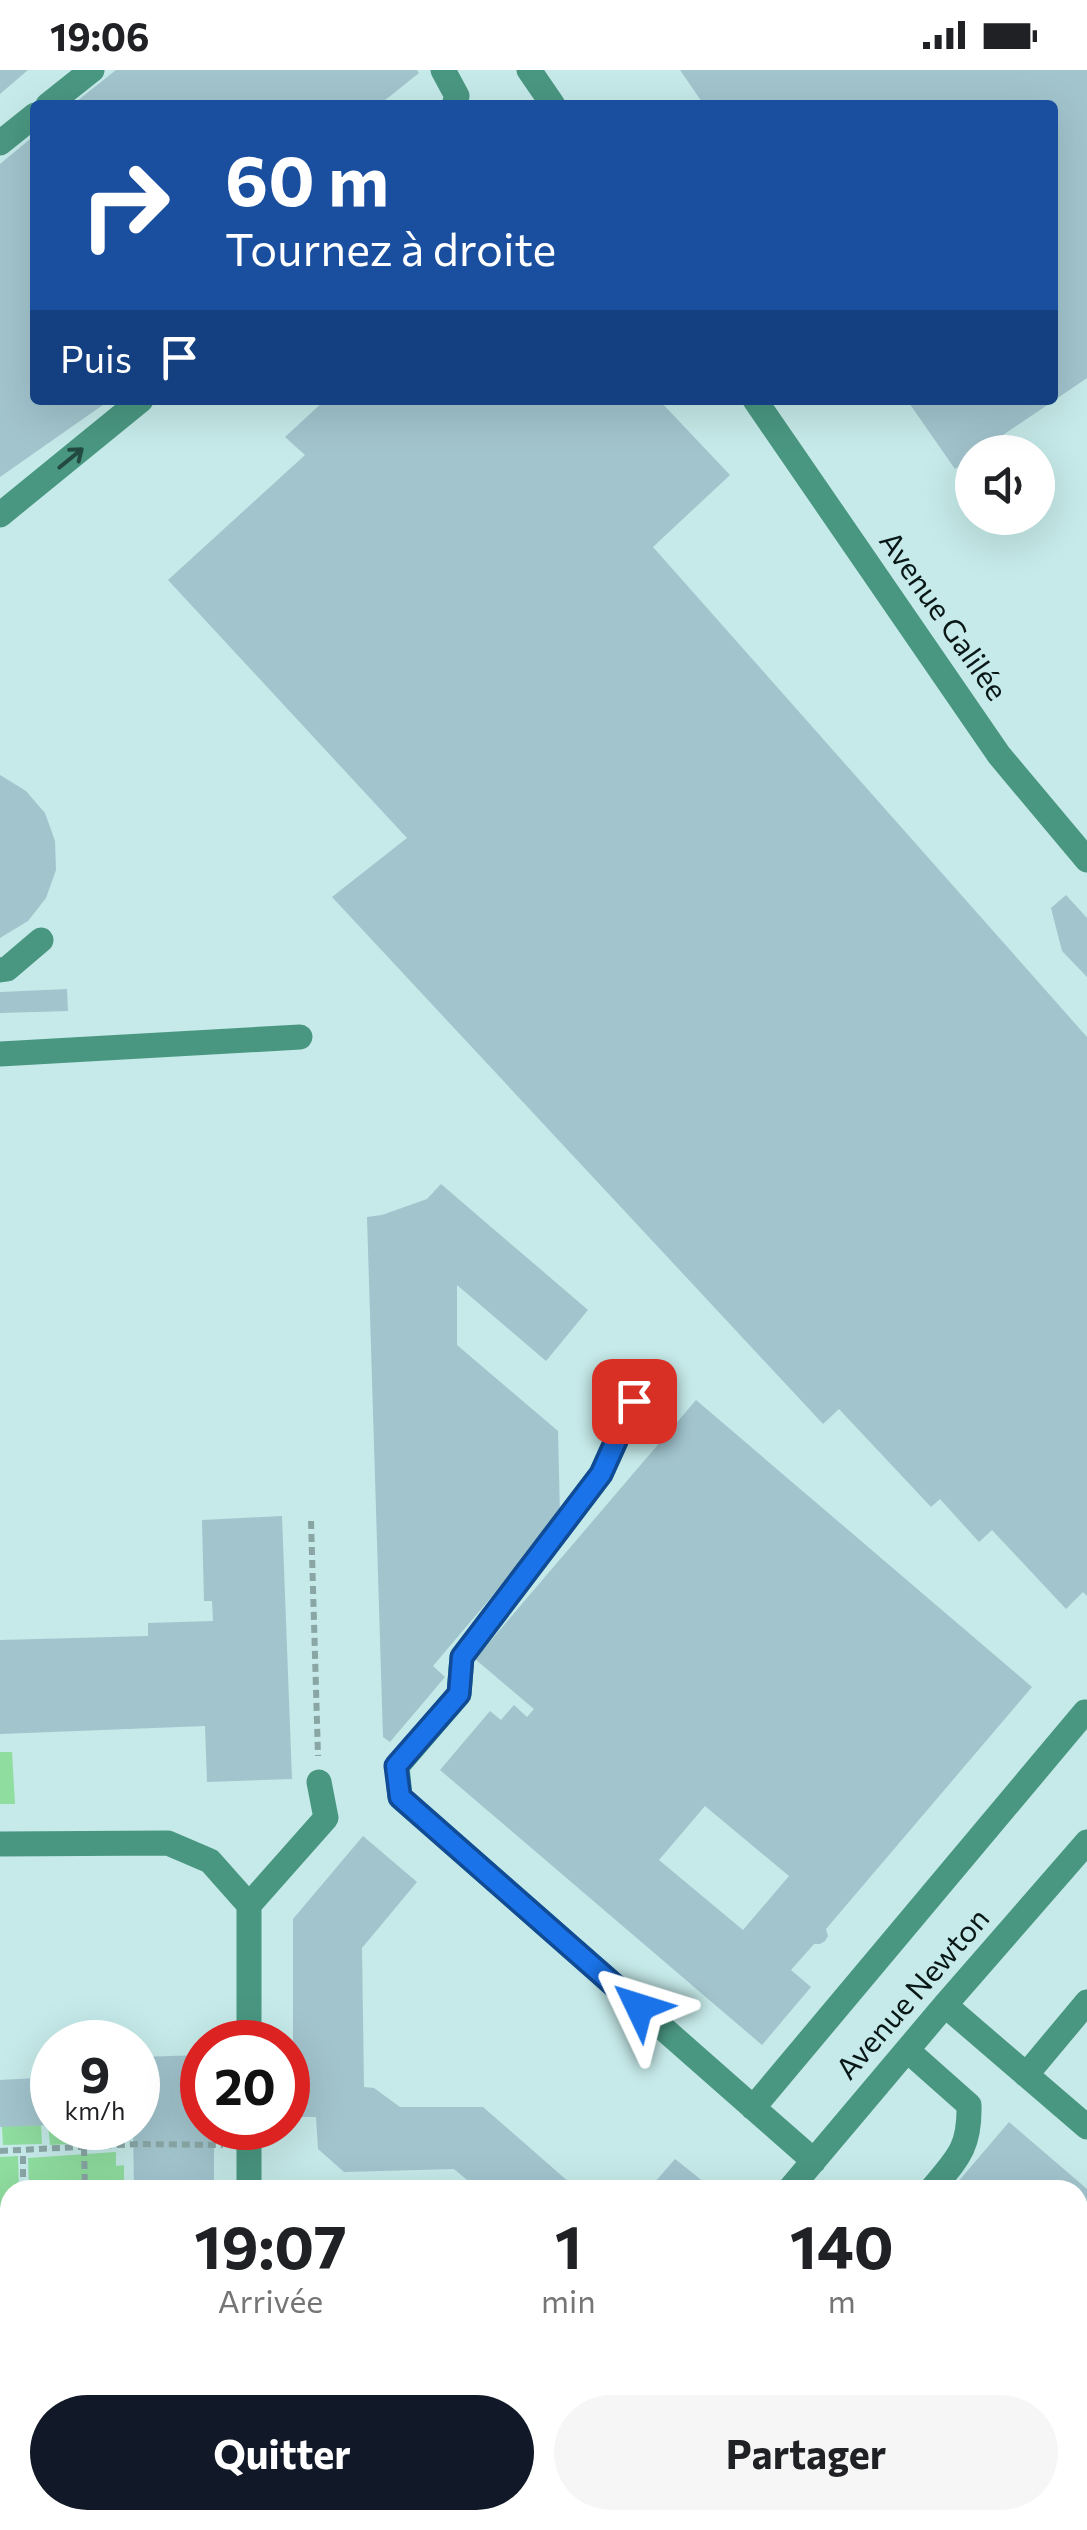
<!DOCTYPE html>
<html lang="fr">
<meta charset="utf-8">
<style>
body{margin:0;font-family:Commissioner,sans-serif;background:#f6f6f6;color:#202124;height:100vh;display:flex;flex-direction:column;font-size:38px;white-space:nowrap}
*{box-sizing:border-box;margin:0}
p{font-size:32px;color:#757577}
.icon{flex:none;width:55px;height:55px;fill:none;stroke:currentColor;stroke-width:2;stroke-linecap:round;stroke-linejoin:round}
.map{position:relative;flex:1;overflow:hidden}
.details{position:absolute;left:0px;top:2110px;width:1088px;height:350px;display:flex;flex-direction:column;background:#fff;border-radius:30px 30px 0 0;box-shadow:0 10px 40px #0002}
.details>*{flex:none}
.banner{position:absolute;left:30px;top:30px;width:1028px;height:305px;border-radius:10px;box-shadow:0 10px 40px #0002;background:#1a4fa0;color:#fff;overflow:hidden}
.tools{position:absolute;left:955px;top:365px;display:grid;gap:20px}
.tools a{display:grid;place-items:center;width:100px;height:100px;border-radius:50%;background:#fff;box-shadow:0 10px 40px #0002;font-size:50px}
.speed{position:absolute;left:30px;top:1950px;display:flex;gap:20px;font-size:50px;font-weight:700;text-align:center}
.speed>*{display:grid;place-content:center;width:130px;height:130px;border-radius:50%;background:#fff;box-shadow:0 10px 40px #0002;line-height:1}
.speed small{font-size:25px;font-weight:400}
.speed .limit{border:15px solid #d22;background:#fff;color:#111}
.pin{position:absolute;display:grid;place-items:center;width:85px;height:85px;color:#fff;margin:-42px;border-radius:20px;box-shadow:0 5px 15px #0006}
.me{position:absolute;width:110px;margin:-55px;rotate:311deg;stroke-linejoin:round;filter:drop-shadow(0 0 8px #0008)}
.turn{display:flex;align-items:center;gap:35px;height:210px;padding:0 30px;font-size:45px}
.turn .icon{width:130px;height:130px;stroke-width:2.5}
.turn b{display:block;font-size:70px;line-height:85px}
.then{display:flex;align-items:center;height:95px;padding:0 30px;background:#0003;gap:20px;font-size:38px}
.eta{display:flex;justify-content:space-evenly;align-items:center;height:170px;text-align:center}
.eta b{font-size:60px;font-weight:700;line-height:70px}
.action{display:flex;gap:20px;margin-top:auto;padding:20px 30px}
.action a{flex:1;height:115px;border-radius:60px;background:#111827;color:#fff;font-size:40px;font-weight:700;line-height:115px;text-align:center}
.action a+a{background:#f6f6f6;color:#202124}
.status{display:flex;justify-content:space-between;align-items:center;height:70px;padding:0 50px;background:#fff;direction:ltr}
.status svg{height:28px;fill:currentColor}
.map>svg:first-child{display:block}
.green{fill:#8fdd9f}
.building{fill:#a2c4cd;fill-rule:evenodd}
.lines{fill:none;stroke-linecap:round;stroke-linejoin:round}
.path{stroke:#89a6a5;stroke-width:6;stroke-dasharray:8 5;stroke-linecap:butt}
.minor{stroke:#4a9781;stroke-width:25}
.oneway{stroke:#234a41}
.route-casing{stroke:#114b97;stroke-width:25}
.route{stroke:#1a73e8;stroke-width:18}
.labels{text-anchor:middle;stroke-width:9;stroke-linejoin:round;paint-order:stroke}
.street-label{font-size:30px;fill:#091717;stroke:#c5eae9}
</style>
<div class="status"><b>19:06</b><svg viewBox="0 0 49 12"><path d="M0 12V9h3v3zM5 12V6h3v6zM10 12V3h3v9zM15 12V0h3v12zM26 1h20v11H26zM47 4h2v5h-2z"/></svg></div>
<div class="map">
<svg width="1087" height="2460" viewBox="0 0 1087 2460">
<rect width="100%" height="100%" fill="#c5eae9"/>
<path class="green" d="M0 1682H12L15 1734H0Z
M41 2055 42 2074 3 2075 2 2056Z
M48 2055H52V2058H124V2061L116 2062 113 2072 50 2075Z
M116 2082V2096L124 2095V2120H29L28 2088Z
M18 2086 19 2120H10V2138L0 2139V2087Z
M10 2298V2446L0 2458V2300Z
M390 2450H468L459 2460H402Z"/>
<path class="building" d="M0 0H28L0 24Z
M116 0H417L419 3 379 35H72Z
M680 0H1087V308L978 382H972V387L955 399 907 330H1052V35H704Z
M35 65V330H110L0 407V94Z
M325 330H659L730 405 653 477 1087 967V1526L1083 1522 1066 1539 992 1460 979 1472 940 1429 931 1437 839 1339 823 1354 332 827 407 768 168 510 305 385 285 367Z
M0 705 26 721 45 743 55 771 56 800 46 828 28 851 0 868Z
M1066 825 1087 848V907L1062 881 1051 838Z
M67 919 68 941 0 943V922Z
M441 1114 588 1240 546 1291 457 1215V1275L558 1361 560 1446 433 1596 445 1607 390 1672 383 1667 367 1147 382 1145 427 1129Z
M696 1330 1032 1617 826 1859 828 1866 825 1871 820 1874H814L791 1900 811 1917 762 1975 440 1700 490 1641 501 1650 514 1635 527 1647 534 1639 475 1589ZM705 1736 789 1806 743 1860 659 1790Z
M282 1446 292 1709 207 1712 205 1656 0 1664V1570L148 1566V1553L213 1551 212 1531H204L202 1450Z
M363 1766 417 1812 362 1878 364 2017 374 2018 400 2037H483L578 2120H479L454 2099 344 2102 318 2079 316 2047H293V1849Z
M202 1985V2058H214V2120H134L133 2058H138V1987Z
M52 2007V2055L0 2057V2010Z
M1009 2052 1087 2119V2460H873L861 2450H1078V2120H951Z
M675 2089 714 2120H648Z
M10 2166V2256H0V2167Z
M30 2450H134L126 2460H22Z
M253 2450H390L402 2460H246Z
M673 2450H692L704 2460H664Z
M722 2450H736L748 2460H714Z
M778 2450H785L797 2460 801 2454 808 2460H770Z"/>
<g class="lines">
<path class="path" d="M311 1451 318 1686
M84 2078 85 2120
M0 2081 138 2074 223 2075
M23 2120V2081
M0 2291 10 2289"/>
<path class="minor" d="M443 0 457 26 454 35
M529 0 553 35
M48 35 92 0
M0 73 35 45
M755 330 999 685 1087 790
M0 445 141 330
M0 900 7 899 41 870
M0 984 300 967
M634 1331 601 1404 462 1587 459 1624 397 1696 400 1727 814 2091
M0 1774 168 1773 210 1791 249 1835V1972
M249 1835 326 1748 319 1712
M945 1935 1087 2057
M907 1980 969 2035C970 2078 958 2088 931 2120
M1026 2005 1087 1932
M753 2038 1085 1642
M249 2120V2058
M789 2120 945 1935 1087 1772
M822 2450 834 2460
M211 2460 219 2450
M502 2460 511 2450"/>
</g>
<defs><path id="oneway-shaft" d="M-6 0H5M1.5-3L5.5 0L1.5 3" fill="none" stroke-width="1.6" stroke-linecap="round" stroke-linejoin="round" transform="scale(2.5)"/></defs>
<use class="oneway" href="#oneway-shaft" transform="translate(71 388) rotate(-39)"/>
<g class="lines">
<defs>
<path id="route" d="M634 1331 601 1404 462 1587 459 1624 396 1696 400 1727 639 1937"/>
</defs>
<use href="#route" class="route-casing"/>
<use href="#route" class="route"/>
</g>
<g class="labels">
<g class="street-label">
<text transform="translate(943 546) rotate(55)" y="10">Avenue Galilée</text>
<text transform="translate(913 1924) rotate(-49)" y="10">Avenue Newton</text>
</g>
</g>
</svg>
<div class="tools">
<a><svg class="icon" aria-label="sound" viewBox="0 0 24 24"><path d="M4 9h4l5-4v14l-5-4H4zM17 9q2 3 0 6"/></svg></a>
</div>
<div class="speed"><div>9<small>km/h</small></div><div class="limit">20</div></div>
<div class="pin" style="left:634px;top:1331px;background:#d93025"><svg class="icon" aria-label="arrive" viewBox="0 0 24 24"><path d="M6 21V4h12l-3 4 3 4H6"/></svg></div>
<svg class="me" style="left:639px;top:1937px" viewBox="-20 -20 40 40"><path d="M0-17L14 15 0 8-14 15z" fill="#1a73e8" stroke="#fff" stroke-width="4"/></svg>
<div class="banner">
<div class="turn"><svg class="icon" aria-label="right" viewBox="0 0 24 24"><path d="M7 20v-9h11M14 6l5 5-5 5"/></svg><div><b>60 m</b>Tournez à droite</div></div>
<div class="then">Puis<svg class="icon" aria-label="arrive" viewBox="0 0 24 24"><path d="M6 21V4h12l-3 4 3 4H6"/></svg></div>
</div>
<section class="details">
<div class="eta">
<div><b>19:07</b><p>Arrivée</p></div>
<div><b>1</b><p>min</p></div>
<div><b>140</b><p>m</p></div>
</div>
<div class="action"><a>Quitter</a><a>Partager</a></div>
</section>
</div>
